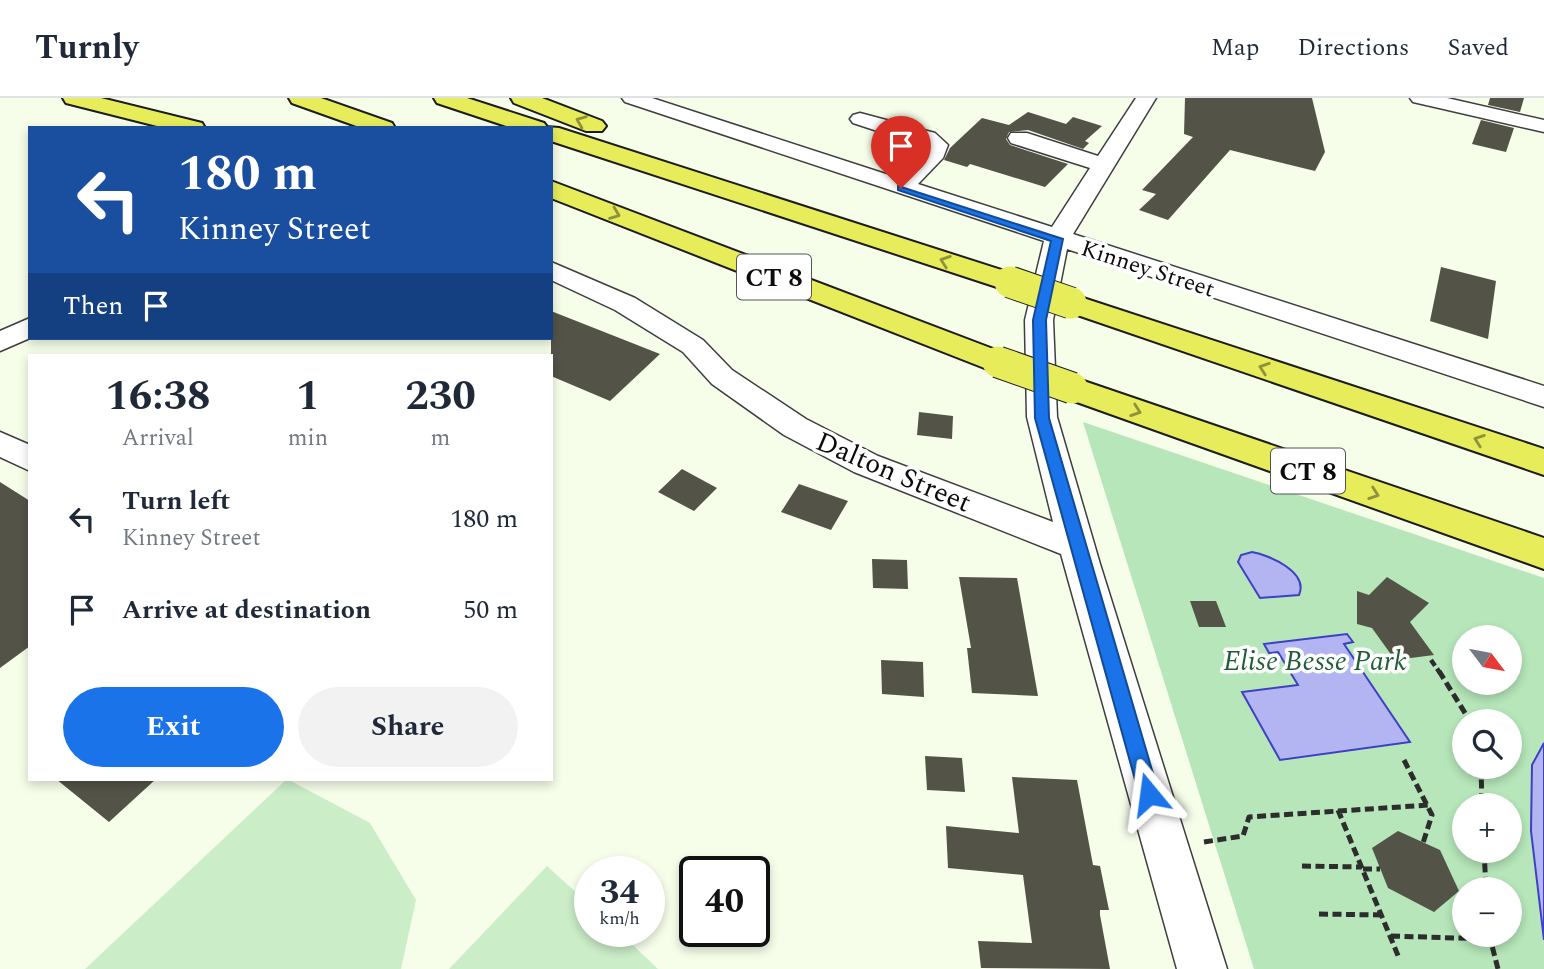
<!DOCTYPE html>
<meta charset="utf-8">
<style>
body{margin:0;font-family:Spectral,serif;background:#f2f2f3;color:#1f2937;height:100vh;display:flex;flex-direction:column;font-size:26px;white-space:nowrap}
*{box-sizing:border-box;margin:0}
p{font-size:23px;color:#747a83}
.icon{flex:none;width:38px;height:38px;fill:none;stroke:currentColor;stroke-width:2;stroke-linecap:round;stroke-linejoin:round}
.map{position:relative;flex:1;overflow:hidden}
.drawer{position:absolute;left:28px;top:256px;width:525px;height:427px;display:flex;flex-direction:column;background:#fff;border-radius:0px;box-shadow:0 4px 10px #0003}
.drawer>*{flex:none}
.banner{position:absolute;left:28px;top:28px;width:525px;height:214px;border-radius:0px;box-shadow:0 4px 10px #0003;background:#1a4fa0;color:#fff;overflow:hidden}
.needle{width:46px;rotate:122deg}
.fabs{position:absolute;left:1452px;top:527px;display:grid;gap:14px}
.fabs a{display:grid;place-items:center;width:70px;height:70px;border-radius:50%;background:#fff;box-shadow:0 4px 10px #0003;font-size:35px}
.speed{position:absolute;left:574px;top:758px;display:flex;gap:14px;font-size:35px;font-weight:700;text-align:center}
.speed>*{display:grid;place-content:center;width:91px;height:91px;border-radius:50%;background:#fff;box-shadow:0 4px 10px #0003;line-height:1}
.speed small{font-size:18px;font-weight:400}
.speed .limit{border:4px solid #111;border-radius:10px;background:#fff;color:#111}
.pin{position:absolute;display:grid;place-items:center;width:60px;height:60px;color:#fff;margin:-72px -30px;border-radius:50% 50% 50% 0;rotate:-45deg;box-shadow:0 0 7px #0007}
.pin .icon{rotate:45deg}
.me{position:absolute;width:77px;margin:-38px;rotate:344deg;stroke-linejoin:round;filter:drop-shadow(0 0 5px #0008)}
.turn{display:flex;align-items:center;gap:24px;height:147px;padding:0 35px;font-size:32px}
.turn .icon{width:91px;height:91px;stroke-width:2.5}
.turn b{display:block;font-size:49px;line-height:60px}
.then{display:flex;align-items:center;height:66px;padding:0 35px;background:#0003;gap:14px;font-size:26px}
.eta{display:flex;justify-content:space-evenly;align-items:center;height:119px;text-align:center}
.eta b{font-size:42px;font-weight:700;line-height:49px}
.primary-button{display:flex;gap:14px;margin-top:auto;padding:14px 35px}
.primary-button a{flex:1;height:80px;border-radius:42px;background:#1a73e8;color:#fff;font-size:28px;font-weight:700;line-height:80px;text-align:center}
.primary-button a+a{background:#f2f2f3;color:#1f2937}
ul{padding:0;list-style:none}
li{display:flex;align-items:center;gap:21px;height:91px;padding:0 35px}
li div{flex:1}
li b{display:block;font-size:26px}
li em{font-style:normal}
header{display:flex;align-items:center;gap:42px;box-sizing:border-box;height:98px;padding:0 35px;background:#fff;border-bottom:2px solid #e0e1e3}
header strong{font-size:33px}
nav{display:flex;gap:38px;margin-inline-start:auto;font-size:24px}
.map>svg:first-child{display:block}
.green{fill:#b6e6b9;fill-rule:evenodd}
.pitch{fill:#cbedc8}
.water{fill:#b2b5f2;stroke:#3d40c5;stroke-width:2}
.building{fill:#535348}
.lines{fill:none;stroke-linecap:round;stroke-linejoin:round}
.minor-casing{stroke:#3e3e3e;stroke-width:3}
.highway-casing{stroke:#1c1c1c;stroke-width:4}
.path-far1{stroke:#2d2d2d;stroke-width:4.5;stroke-dasharray:7 3.5;stroke-linecap:butt}
.path{stroke:#2d2d2d;stroke-width:5;stroke-dasharray:9 4.5;stroke-linecap:butt}
.minor{fill:#fff;fill-rule:evenodd}
.highway{fill:#e7ec5a;fill-rule:evenodd}
.highway-bridge-casing{stroke:#1c1c1c;stroke-width:33;stroke-linecap:butt}
.highway-bridge{stroke:#e7ec5a;stroke-width:31}
.oneway{stroke:#8f923a}
.route{fill:#1a73e8;stroke:#114b97;stroke-width:2}
.labels{text-anchor:middle;stroke-width:7;stroke-linejoin:round;paint-order:stroke}
.far-street-label{font-size:23px;fill:#0b0b0b;stroke:#fff}
.shield{fill:#fff;stroke:#545454;stroke-width:2}
.shield-label{font-size:26px;font-weight:bold;fill:#0b0b0b}
.street-label{font-size:28px;fill:#0b0b0b;stroke:#fff}
.park-label{font-size:28px;font-style:italic;fill:#205e37;stroke:#fff}
</style>
<header>
<strong>Turnly</strong>
<nav><a>Map</a><a>Directions</a><a>Saved</a></nav>
</header>
<div class="map">
<svg width="1544" height="871" viewBox="0 0 1544 871">
<rect width="100%" height="100%" fill="#f6feea"/>
<path class="green" d="M1083 324 1544 480V871H1254ZM1465 539H1510V584H1465ZM1465 623H1510V668H1465ZM1465 707H1510V752H1465ZM1465 791H1510V836H1465Z"/>
<path class="pitch" d="M287 681 370 725 416 802 401 871H85Z
M547 768 590 807V833H618L658 871H449Z"/>
<path class="water" d="M1252 454C1269 457 1309 474 1299 497L1260 500 1238 464 1241 457Z
M1347 536 1353 544 1344 546 1410 644 1280 662 1242 594 1298 587 1278 554 1269 555 1264 546Z
M1544 645V842L1531 733 1532 667Z"/>
<path class="building" d="M1185 0H1312L1325 54 1315 73 1230 52 1168 122 1139 112 1156 96 1142 92 1193 39 1184 36Z
M1490 0H1524L1520 14 1488 7Z
M1028 14 1066 26 1073 19 1102 28 1085 43 1089 45 1083 51 1028 32 1009 34 1006 41 1010 47 1068 66 1045 89 970 66 967 69 944 62 950 50 982 20 1009 27Z
M1481 22 1514 30 1506 54 1472 46Z
M1441 169 1496 183 1488 241 1430 223Z
M551 213 660 256 610 303 551 278Z
M919 314 953 318 952 341 917 337Z
M682 371 717 390 694 413 658 394Z
M0 384 30 403V548L0 570Z
M799 386 848 403 831 432 781 414Z
M872 461 907 462 908 491 873 490Z
M959 479 1017 480 1038 598 972 595 967 550H971Z
M1387 479 1429 505 1410 524 1434 557 1395 562 1372 530 1357 526V493L1369 497Z
M1190 503H1216L1226 529H1199Z
M881 562 923 564 924 599 882 596Z
M925 658 962 660 965 694 927 692Z
M1012 679 1077 682 1093 767 1100 768 1109 812H1100V817L1110 871 981 870 978 843 1032 845 1023 777 948 770 946 728 1019 735Z
M56 681H156L109 724Z
M1398 733 1440 752 1459 793 1434 814 1388 790 1372 750Z"/>
<g class="lines">
<defs>
<path id="minor" d="M622 0H652L898 80 926 49 853 25 850 21 853 17 860 15 935 35 948 47 943 60 918 86 1052 129 1090 70 1011 45 1008 40 1011 35H1027L1098 58 1136 0H1156L1073 136 1544 288V309L1067 151 1053 222 1057 319 1100 466 1227 871H1177L1061 456 854 374 784 337 712 286 683 254 615 212 551 182V164L635 200 703 242 732 272 806 321 878 358 1053 424 1027 319 1025 222 1044 143 625 4Z
M1410 0H1447L1544 22V34L1413 4Z
M30 220V240L0 253V233Z
M0 334 30 347V373L0 359Z"/>
<path id="highway" d="M63 0H101L202 25 205 30H165L66 5Z
M289 0H321L392 25 395 30H362L292 5Z
M434 0H467L544 25 547 29 559 30 1020 178 1024 184 1020 190 1010 193 1000 190 551 43V30H512L437 5Z
M511 0H542L602 23 606 28 602 33H586L514 5Z
M551 83 1009 257 1014 264 1009 271 998 274 987 271 551 100Z
M1071 196 1544 351V377L1060 211 1056 205 1060 199Z
M1072 279 1544 440V471L1060 298 1056 290 1060 282Z"/>
</defs>
<use href="#minor" class="minor-casing"/>
<use href="#highway" class="highway-casing"/>
<path class="path-far1" d="M1431 562 1440 575"/>
<path class="path" d="M1439 573 1470 623
M1404 662 1432 717 1423 745
M1481 668 1482 707
M1338 712 1399 860
M1204 744 1243 738 1249 719 1429 707
M1484 752 1486 791
M1302 768 1362 769
M1363 771H1380
M1319 816 1382 817
M1489 836 1498 871
M1391 838 1489 841"/>
<use href="#minor" class="minor"/>
<use href="#highway" class="highway"/>
<defs>
<path id="highway-bridge" d="M1010 184 1071 205
M998 264 1072 290"/>
</defs>
<use href="#highway-bridge" class="highway-bridge-casing"/>
<use href="#highway-bridge" class="highway-bridge"/>
</g>
<defs><path id="oneway-chevron" d="M-2-3.5L2.5 0L-2 3.5" fill="none" stroke-width="1.6" stroke-linecap="round" stroke-linejoin="round" transform="scale(1.75)"/></defs>
<g class="oneway">
<use href="#oneway-chevron" transform="translate(581 23) rotate(-158)"/>
<use href="#oneway-chevron" transform="translate(615 116) rotate(21)"/>
<use href="#oneway-chevron" transform="translate(945 163) rotate(-161)"/>
<use href="#oneway-chevron" transform="translate(1264 270) rotate(-161)"/>
<use href="#oneway-chevron" transform="translate(1136 313) rotate(19)"/>
<use href="#oneway-chevron" transform="translate(1479 342) rotate(-161)"/>
<use href="#oneway-chevron" transform="translate(1374 396) rotate(19)"/>
</g>
<path class="route" d="M898 88 1063 141 1046 222 1049 320 1159 696 1156 703 1149 705 1142 703 1139 696 1035 320 1033 222 1051 143 898 92Z"/>
<g class="labels">
<g class="far-street-label">
<text transform="translate(1148 170) rotate(18)" y="8">Kinney Street</text>
</g>
<g class="shield">
<rect x="737" y="156.5" width="74" height="45" rx="5"/>
<rect x="1271" y="350.5" width="74" height="45" rx="5"/>
</g>
<g class="shield-label">
<text x="774" y="188">CT 8</text>
<text x="1308" y="382">CT 8</text>
</g>
<g class="street-label">
<text transform="translate(894 373) rotate(23)" y="10">Dalton Street</text>
</g>
<g class="park-label">
<text x="1315" y="572">Elise Besse Park</text>
</g>
</g>
</svg>
<div class="fabs">
<a><svg class="needle" viewBox="-14 -14 28 28"><path d="M0-13l5 13h-10z" fill="#e53935"/><path d="M0 13l5-13h-10z" fill="#747a83"/></svg></a>
<a><svg class="icon" aria-label="search" viewBox="0 0 24 24"><circle cx="10" cy="10" r="6"/><path d="M15 15l6 6"/></svg></a>
<a>+</a>
<a>−</a>
</div>
<div class="speed"><div>34<small>km/h</small></div><div class="limit">40</div></div>
<div class="pin" style="left:901px;top:90px;background:#d93025"><svg class="icon" aria-label="arrive" viewBox="0 0 24 24"><path d="M6 21V4h12l-3 4 3 4H6"/></svg></div>
<svg class="me" style="left:1149px;top:696px" viewBox="-20 -20 40 40"><path d="M0-17L14 15 0 8-14 15z" fill="#1a73e8" stroke="#fff" stroke-width="4"/></svg>
<div class="banner">
<div class="turn"><svg class="icon" aria-label="left" viewBox="0 0 24 24"><path d="M17 20v-9H6M10 6l-5 5 5 5"/></svg><div><b>180 m</b>Kinney Street</div></div>
<div class="then">Then<svg class="icon" aria-label="arrive" viewBox="0 0 24 24"><path d="M6 21V4h12l-3 4 3 4H6"/></svg></div>
</div>
<section class="drawer">
<div class="eta">
<div><b>16:38</b><p>Arrival</p></div>
<div><b>1</b><p>min</p></div>
<div><b>230</b><p>m</p></div>
</div>
<ul>
<li><svg class="icon" aria-label="left" viewBox="0 0 24 24"><path d="M17 20v-9H6M10 6l-5 5 5 5"/></svg><div><b>Turn left</b><p>Kinney Street</p></div><em>180 m</em></li>
<li><svg class="icon" aria-label="arrive" viewBox="0 0 24 24"><path d="M6 21V4h12l-3 4 3 4H6"/></svg><div><b>Arrive at destination</b></div><em>50 m</em></li>
</ul>
<div class="primary-button"><a>Exit</a><a>Share</a></div>
</section>
</div>
